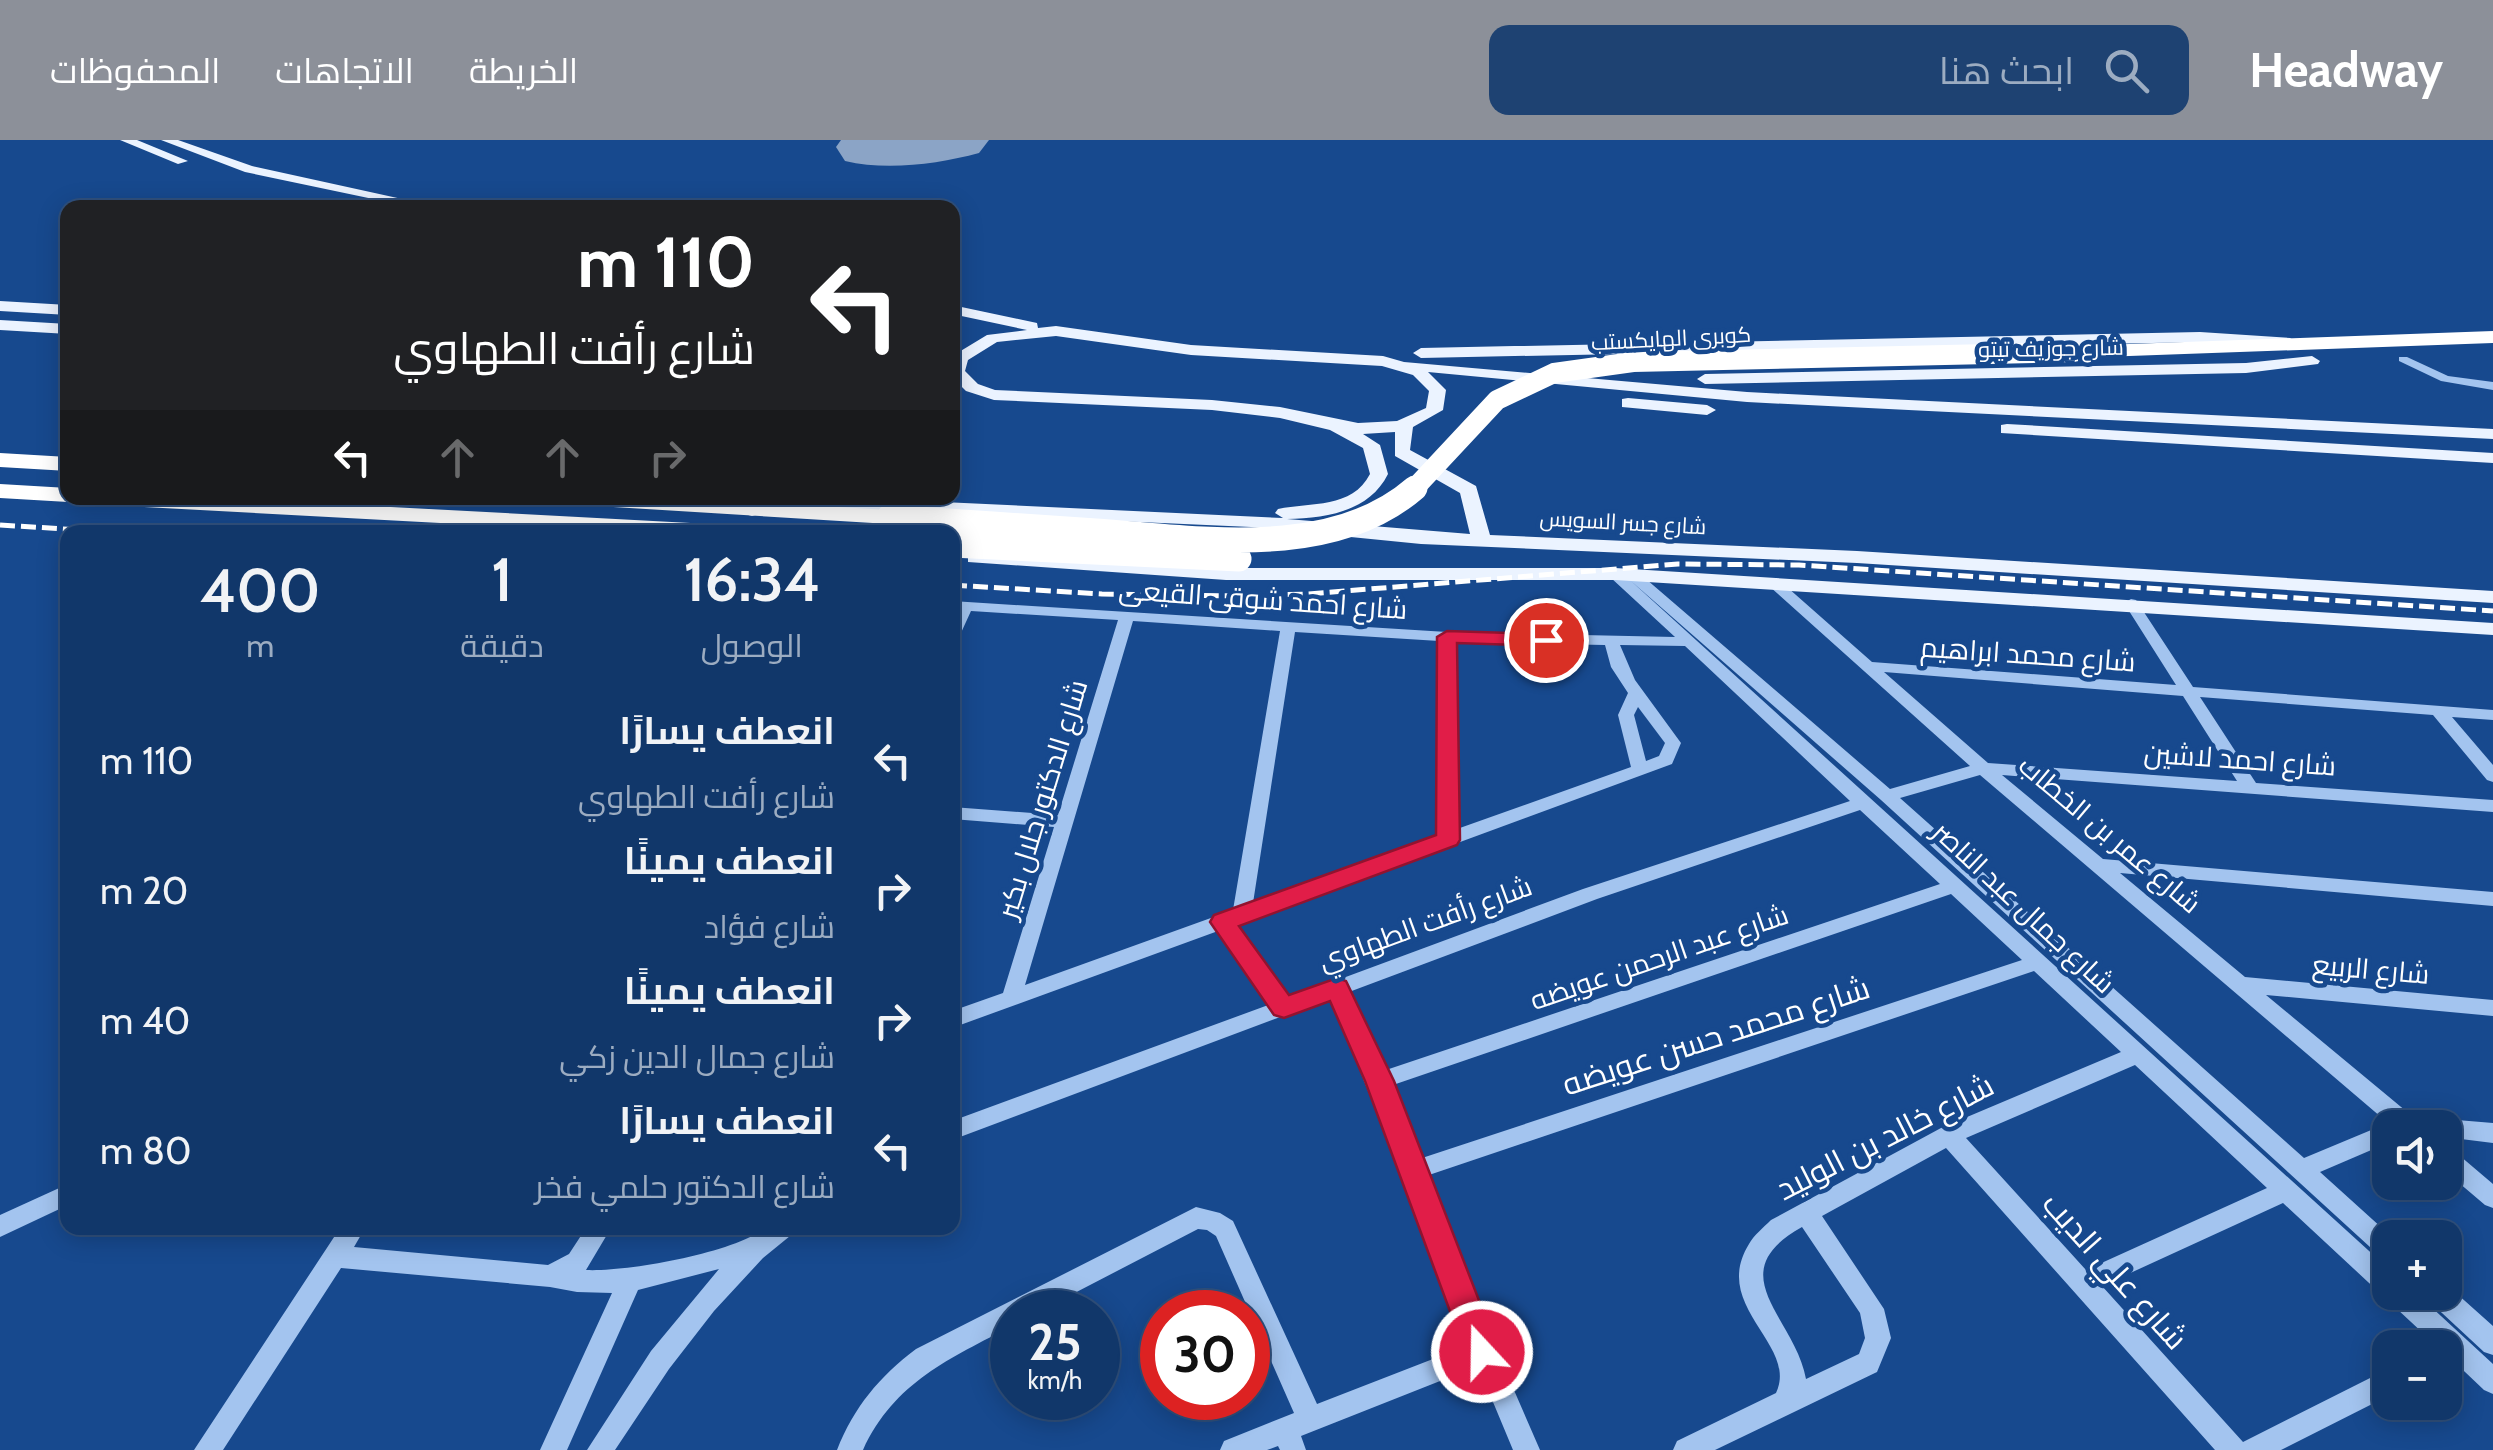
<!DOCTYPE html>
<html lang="ar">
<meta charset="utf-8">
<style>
body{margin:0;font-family:Cabin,Cairo,sans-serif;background:#1e4272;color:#f1f3f6;direction:rtl;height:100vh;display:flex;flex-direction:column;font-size:38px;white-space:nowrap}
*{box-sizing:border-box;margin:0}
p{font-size:32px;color:#9cacc1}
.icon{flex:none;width:55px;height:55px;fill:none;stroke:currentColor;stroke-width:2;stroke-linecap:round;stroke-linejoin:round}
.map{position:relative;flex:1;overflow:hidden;direction:ltr}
.details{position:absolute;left:60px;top:385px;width:900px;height:710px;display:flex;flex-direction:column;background:#11376a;border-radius:20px;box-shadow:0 5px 25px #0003,0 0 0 2px #30517e;direction:rtl}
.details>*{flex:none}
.top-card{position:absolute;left:60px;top:60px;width:900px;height:305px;border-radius:20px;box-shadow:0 5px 25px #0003,0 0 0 2px #30517e;direction:rtl;background:#202124;color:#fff;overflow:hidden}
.tools{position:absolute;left:2372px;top:970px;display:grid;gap:20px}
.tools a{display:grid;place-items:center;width:90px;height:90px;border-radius:20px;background:#11376a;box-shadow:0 5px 25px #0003,0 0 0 2px #30517e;font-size:50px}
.speed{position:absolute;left:990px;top:1150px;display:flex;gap:20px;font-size:50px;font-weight:700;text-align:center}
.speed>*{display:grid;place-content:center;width:130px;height:130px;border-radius:50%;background:#11376a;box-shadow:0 5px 25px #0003,0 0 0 2px #30517e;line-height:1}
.speed small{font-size:25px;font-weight:400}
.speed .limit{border:15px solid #d22;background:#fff;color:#111}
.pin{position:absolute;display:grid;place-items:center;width:85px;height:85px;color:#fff;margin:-42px;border:5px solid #fff;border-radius:50%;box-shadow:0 2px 10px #0007}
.me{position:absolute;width:110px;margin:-55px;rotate:339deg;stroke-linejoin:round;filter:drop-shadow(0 0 8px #0008)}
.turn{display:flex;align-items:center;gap:35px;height:210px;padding:0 40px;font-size:45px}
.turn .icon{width:130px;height:130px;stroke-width:2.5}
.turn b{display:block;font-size:70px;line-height:85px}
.lanes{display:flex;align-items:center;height:95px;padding:0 40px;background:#0003;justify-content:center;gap:50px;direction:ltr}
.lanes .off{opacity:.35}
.eta{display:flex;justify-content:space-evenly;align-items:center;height:170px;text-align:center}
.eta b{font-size:60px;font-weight:600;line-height:70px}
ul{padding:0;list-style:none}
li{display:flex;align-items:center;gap:30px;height:130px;padding:0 40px}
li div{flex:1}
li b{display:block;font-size:38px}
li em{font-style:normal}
header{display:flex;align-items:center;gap:60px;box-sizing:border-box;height:140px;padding:0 50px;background:#8c9099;color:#fff}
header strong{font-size:48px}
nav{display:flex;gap:55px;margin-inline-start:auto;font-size:35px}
.search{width:700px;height:90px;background:#1e4272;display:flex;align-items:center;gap:25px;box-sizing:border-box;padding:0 35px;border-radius:20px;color:#9cacc1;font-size:38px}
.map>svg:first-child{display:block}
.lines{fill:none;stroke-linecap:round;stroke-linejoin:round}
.runway{fill:#8ba4c6;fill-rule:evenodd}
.minor{fill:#a3c4ef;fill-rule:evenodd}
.major{fill:#ebf3ff;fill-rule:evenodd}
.highway{fill:#fff;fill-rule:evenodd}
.rail{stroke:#fff;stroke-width:5;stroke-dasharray:15 6;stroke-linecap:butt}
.highway-bridge-far1{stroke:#fff;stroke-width:20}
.highway-bridge{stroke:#fff;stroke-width:25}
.route{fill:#e11d48;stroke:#92132f;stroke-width:2.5}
.labels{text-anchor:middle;stroke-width:9;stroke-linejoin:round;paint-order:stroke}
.far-street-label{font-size:22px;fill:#fff;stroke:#17498e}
.street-label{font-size:28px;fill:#fff;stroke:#17498e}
.near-street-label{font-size:32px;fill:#fff;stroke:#17498e}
</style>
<header>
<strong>Headway</strong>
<div class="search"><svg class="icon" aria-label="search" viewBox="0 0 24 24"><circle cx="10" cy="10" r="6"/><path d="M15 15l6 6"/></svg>ابحث هنا</div>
<nav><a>الخريطة</a><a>الاتجاهات</a><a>المحفوظات</a></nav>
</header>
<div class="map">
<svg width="2493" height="1310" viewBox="0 0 2493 1310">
<rect width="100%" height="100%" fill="#17498e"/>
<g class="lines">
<path class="runway" d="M841 0H989L979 13C938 24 887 31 845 21L836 7Z"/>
<path class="minor" d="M2399 217H2407L2448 236 2493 242V250L2441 241 2399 221Z
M1615 430 1629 439V433H1639L1890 649 1970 626 1769 446V440H1779L1872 522 2176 545 2124 463 2131 459 2136 460 2193 547 2493 570V580L2452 577 2493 625V642L2487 640 2433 575 2200 557 2256 643 2493 660V672L2002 635 2103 719 2493 752V766L2120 733 2245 837 2493 860V876L2266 855 2418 981 2421 988H2390V1002L2320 1032 2393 1098H2390V1121L2382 1118 1881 660 1631 441 2390 1130V1152H2415L2493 1224V1254L2484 1250 2445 1213V1208H2439L2283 1063 2102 1146 2243 1302 2390 1228V1255L2281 1310H2215L1946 1008 1822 1076 1884 1169 1891 1198 1877 1232 1715 1310H1673L1677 1301 1776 1253C1799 1204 1710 1167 1749 1104 1754 1095 1763 1088 1771 1080L1941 988 2121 912 2034 831 1426 1036 1490 1195 1540 1310H1513L1478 1226 1301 1296 1306 1310H1280L1278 1306 1267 1310H1220L1224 1301 1294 1273 1216 1096 1207 1090 1198 1089 1038 1172H1012V1186C951 1218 894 1242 863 1310H837C854 1267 879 1237 916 1209L1196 1067 1220 1073 1233 1081 1317 1264 1469 1205 1331 858 952 1000V981L1271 864 1218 791 952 888V871L1003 853 1054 687 952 679V667L1058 675 1118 480 971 471 960 495 952 499V478L956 470 952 469V461L1447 492 1675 497 1610 437V431ZM1133 481 1280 491 1233 770 1025 845ZM1295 492 1439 501V696L1253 763ZM1455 502 1605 505 1611 527 1628 553 1618 575 1631 627 1457 689ZM1620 505 1685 506 1850 661 1583 749 1289 858 1235 785 1672 624 1681 603 1635 540ZM1884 532 2183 556 2237 641 1988 623ZM1638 567 1665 603 1659 616 1646 621 1634 575ZM1980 635 2388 983 2304 1018 1900 658ZM1860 670 1940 744 1383 931 1349 852 1597 759ZM1951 754 2022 820 1419 1019 1390 946ZM2135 925 2267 1048 2086 1130 1966 998ZM1802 1087 1860 1173 1865 1198 1859 1214 1806 1239C1795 1177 1718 1134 1802 1087Z
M2445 979 2493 983V1003L2445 997V988H2434L2437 981Z
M2445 1007 2453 1010 2493 1044V1068L2485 1065 2445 1031Z
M68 1044V1065L0 1097V1075Z
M340 1088H365L354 1107 548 1125 569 1114 586 1088H611L586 1130C627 1132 734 1113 765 1088H794L790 1096 763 1118 714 1171 669 1229 615 1310H587L651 1211 719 1129 638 1150 567 1310H540L612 1153 577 1152 550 1147 341 1128 223 1310H194Z
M2446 1144 2493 1186V1215L2484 1212 2428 1160 2425 1152H2445Z"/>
<path class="major" d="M120 0H137L188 21 178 24Z
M161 0H178L252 26 443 68H416L245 32Z
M0 161 68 165V175L0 171Z
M952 165 1037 183 1038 188 1056 186 1191 205 1383 216 1404 222 1747 252 2493 289V299L1747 262 1428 232 1446 250 1443 270 1413 287 1410 310 1476 346 1490 395 1857 411 2493 451V463L1857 423 1421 404 1251 387 786 366 752 376 745 374V366L773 358H856L1283 378 1275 373 1278 369C1311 362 1352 369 1370 334L1363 308 1330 290 1280 278 1212 270 994 260 966 251 952 237 954 215 987 195 1027 190 952 174ZM1056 196 1191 215 1382 226 1413 235 1429 251 1426 268 1397 281 1358 283 1280 267 1212 260 995 250 978 244 965 231 968 220 997 202ZM1395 292V316L1460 353 1470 394 1287 379C1326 378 1369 372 1388 334L1380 305 1363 294Z
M0 180 68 184V194L0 190Z
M2200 192 2290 198 2298 203 2290 208 2200 202 1421 218 1413 213 1421 208Z
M2312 216 2320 221 2318 224 2246 233 1705 244 1697 239 1705 234 2246 223Z
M1628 258 1707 265 1716 270 1707 275 1622 267V259Z
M2007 284 2493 313V323L2001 293V285Z
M975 412 1226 428H1615L2493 483V495L1615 440H1226L968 422V414Z"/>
<path class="highway" d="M2493 191V203L2074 218 2064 212 2074 206Z
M0 313 68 317V331L0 327Z
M0 344 68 348V358H78L68 362 0 358Z
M96 358H223L728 385 740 392H609L107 365Z
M570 358H684L889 370 901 377 889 384 581 365Z"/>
<path class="rail" d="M0 385 112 392
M952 445 1102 454 1233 456 1308 454 1678 424 1799 425 2493 471"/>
<path class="highway-bridge-far1" d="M1412 351 1497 260 1554 233 1633 222 2074 212"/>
<path class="highway-bridge" d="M889 377C958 382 1027 386 1096 391 1198 398 1331 421 1415 348
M952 405 1239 419"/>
</g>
<path class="route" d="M1447 491 1546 494 1556 500 1546 506 1457 503 1460 700 1457 705 1239 786 1289 855 1337 838 1346 841 1394 941 1499 1212 1494 1224 1482 1229 1470 1224 1465 1212 1365 941 1330 861 1284 878 1274 875 1210 782 1214 775 1436 695 1437 497Z"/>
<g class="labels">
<g class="far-street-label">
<text transform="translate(1671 198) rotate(-3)" y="8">كوبرى الهايكستب</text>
<text transform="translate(2051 208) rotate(-1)" y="8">شارع جوزيف تيتو</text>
<text transform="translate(1623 382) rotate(3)" y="8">شارع جسر السويس</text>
</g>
<g class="street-label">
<text transform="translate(1263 459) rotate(4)" y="10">شارع احمد شوقى القيعى</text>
<text transform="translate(2028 514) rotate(4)" y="10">شارع محمد ابراهيم</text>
<text transform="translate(2240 619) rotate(4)" y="10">شارع احمد لاشين</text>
<text transform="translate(1042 659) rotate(-73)" y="10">شارع الدكتور جلال بكير</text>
<text transform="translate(2110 694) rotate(40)" y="10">شارع عمر بن الخطاب</text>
<text transform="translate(2024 767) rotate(43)" y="10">شارع جمال عبد الناصر</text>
<text transform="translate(1425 783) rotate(-20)" y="10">شارع رأفت الطهاوي</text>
<text transform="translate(1659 817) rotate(-19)" y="10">شارع عبد الرحمن عويضه</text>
<text transform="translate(2371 829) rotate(5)" y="10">شارع الربيع</text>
</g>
<g class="near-street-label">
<text transform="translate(1716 896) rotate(-18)" y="11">شارع محمد حسن عويضه</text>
<text transform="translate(1885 997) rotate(-27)" y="11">شارع خالد بن الوليد</text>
<text transform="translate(2115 1131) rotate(48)" y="11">شارع علي الديب</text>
</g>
</g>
</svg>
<div class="tools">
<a><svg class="icon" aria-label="sound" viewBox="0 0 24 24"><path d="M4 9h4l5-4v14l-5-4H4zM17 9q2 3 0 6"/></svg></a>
<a>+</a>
<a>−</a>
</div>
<div class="speed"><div>25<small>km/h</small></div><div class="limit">30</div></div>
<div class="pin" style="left:1546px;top:500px;background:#d93025"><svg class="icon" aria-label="arrive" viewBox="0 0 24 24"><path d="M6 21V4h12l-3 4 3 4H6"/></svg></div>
<svg class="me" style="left:1482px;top:1212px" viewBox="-20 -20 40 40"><circle r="17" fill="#e11d48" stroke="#fff" stroke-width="3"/><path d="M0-11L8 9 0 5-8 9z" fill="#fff"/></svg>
<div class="top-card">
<div class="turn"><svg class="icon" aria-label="left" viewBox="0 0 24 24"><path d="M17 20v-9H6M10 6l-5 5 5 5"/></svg><div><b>110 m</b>شارع رأفت الطهاوي</div></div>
<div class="lanes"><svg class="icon" aria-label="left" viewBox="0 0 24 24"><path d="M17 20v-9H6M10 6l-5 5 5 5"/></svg><svg class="icon off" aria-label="ahead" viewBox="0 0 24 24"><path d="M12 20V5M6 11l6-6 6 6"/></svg><svg class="icon off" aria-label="ahead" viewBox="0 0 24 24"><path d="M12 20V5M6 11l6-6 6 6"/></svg><svg class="icon off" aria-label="right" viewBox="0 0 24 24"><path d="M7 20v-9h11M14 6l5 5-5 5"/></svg></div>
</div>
<section class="details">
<div class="eta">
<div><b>16:34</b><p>الوصول</p></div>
<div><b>1</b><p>دقيقة</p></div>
<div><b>400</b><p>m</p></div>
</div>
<ul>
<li><svg class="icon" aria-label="left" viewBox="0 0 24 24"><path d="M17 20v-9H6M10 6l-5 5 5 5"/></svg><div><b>انعطف يسارًا</b><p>شارع رأفت الطهاوي</p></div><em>110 m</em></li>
<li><svg class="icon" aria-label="right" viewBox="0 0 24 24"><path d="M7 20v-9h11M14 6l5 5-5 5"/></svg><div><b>انعطف يمينًا</b><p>شارع فؤاد</p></div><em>20 m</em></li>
<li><svg class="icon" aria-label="right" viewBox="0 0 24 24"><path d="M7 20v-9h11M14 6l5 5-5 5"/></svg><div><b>انعطف يمينًا</b><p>شارع جمال الدين زكي</p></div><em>40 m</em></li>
<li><svg class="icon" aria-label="left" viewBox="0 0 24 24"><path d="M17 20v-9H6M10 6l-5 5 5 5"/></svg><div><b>انعطف يسارًا</b><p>شارع الدكتور حلمي فخر</p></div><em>80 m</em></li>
</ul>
</section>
</div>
